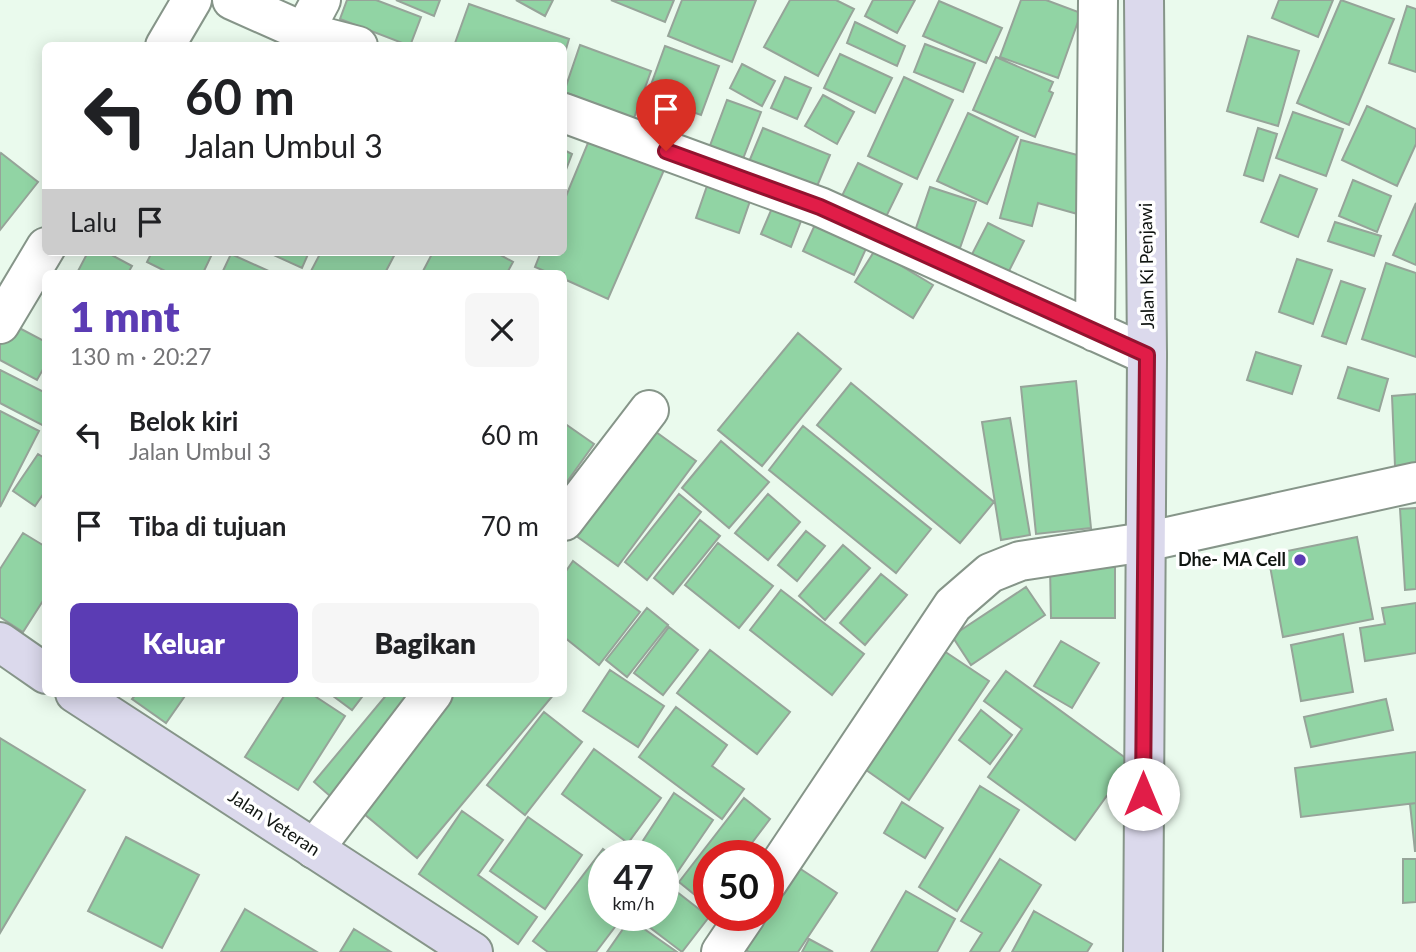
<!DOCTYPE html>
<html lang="id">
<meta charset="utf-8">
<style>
body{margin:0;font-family:Lato,sans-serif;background:#f6f6f6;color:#202124;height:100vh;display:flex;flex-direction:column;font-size:26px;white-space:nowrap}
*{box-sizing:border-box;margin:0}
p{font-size:23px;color:#757577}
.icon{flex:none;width:38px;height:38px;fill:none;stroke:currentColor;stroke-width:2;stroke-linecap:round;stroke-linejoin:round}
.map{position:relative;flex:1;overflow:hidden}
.side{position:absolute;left:42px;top:270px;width:525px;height:427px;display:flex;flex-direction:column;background:#fff;border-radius:10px;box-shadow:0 4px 18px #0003}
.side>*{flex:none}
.hud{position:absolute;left:42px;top:42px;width:525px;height:214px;border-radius:10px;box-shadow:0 4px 18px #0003;background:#fff;color:#202124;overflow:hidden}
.speed{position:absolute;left:588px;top:840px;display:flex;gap:14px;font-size:35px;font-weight:700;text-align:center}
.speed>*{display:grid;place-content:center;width:91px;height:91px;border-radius:50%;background:#fff;box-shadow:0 4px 18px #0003;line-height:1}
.speed small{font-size:18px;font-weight:400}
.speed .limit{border:10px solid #d22;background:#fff;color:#111}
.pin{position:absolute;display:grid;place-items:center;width:60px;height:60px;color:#fff;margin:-72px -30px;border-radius:50% 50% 50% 0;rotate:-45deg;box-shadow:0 0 7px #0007}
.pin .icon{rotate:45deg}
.me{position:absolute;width:77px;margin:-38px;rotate:0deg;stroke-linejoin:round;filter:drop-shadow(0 0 5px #0008)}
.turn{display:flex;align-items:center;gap:24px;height:147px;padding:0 28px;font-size:32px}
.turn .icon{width:91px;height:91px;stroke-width:2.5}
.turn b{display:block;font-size:49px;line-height:60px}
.then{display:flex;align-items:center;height:66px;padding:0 28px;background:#0003;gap:14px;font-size:26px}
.round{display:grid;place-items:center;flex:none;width:74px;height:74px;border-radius:10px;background:#f6f6f6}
.headline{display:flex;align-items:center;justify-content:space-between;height:119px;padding:0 28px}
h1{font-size:42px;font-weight:800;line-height:52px;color:#5b3cb4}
.button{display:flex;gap:14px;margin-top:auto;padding:14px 28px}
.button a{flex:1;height:80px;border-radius:10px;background:#5b3cb4;color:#fff;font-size:28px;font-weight:800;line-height:80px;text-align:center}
.button a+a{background:#f6f6f6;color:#202124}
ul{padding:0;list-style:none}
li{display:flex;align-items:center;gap:21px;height:91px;padding:0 28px}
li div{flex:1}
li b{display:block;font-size:26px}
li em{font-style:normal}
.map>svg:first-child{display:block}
.building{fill:#91d4a4;stroke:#96a499;stroke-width:2}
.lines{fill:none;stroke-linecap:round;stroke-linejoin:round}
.minor-casing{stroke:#869589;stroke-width:42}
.secondary-casing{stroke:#869589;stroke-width:42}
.minor{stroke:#fff;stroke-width:38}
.secondary{stroke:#dbd9ec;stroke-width:38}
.route-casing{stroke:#92132f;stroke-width:18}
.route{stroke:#e11d48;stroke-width:12}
.poi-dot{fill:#5b3cb4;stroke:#fff;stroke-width:2.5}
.labels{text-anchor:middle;stroke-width:7;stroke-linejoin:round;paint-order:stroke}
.street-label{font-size:18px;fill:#101511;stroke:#fff}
.poi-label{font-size:18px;font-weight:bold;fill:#101511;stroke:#fff;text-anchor:end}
</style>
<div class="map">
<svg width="1416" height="952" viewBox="0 0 1416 952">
<rect width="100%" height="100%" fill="#eafaed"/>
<path class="building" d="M347 0H376L421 17 410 46 340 19Z
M396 0H440L434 16Z
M516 0H553L545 16Z
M611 0H674L665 22Z
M682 0H756L732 62 668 36Z
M790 0H836L854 9 818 76 764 47Z
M873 0H915L897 33 865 16Z
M1021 0H1046L1081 13 1058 78 1000 57Z
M1279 0H1333L1318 37 1272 18Z
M1341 0 1394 19 1349 125 1297 103Z
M939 1 1002 28 986 63 923 36Z
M469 4 569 39 564 56V46H454Z
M1407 6 1416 9V72L1389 63Z
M855 22 905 46 897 66 847 43Z
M1248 36 1299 51 1278 126 1227 111Z
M925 44 975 63 963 92 914 72Z
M580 45 651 71 634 118 564 92Z
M665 46 719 66 701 115 647 96Z
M840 54 892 78 875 113 824 88Z
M996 57 1053 82 1049 91 1053 93 1035 137 973 110Z
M742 64 775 81 762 106 730 88Z
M785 77 811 88 797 119 771 108Z
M904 77 953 100 917 179 868 156Z
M823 95 854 112 837 144 805 126Z
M727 100 761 112 741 164 708 151Z
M1367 106 1416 129V144L1397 186 1342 160Z
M1293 112 1343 129 1326 176 1276 158Z
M968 113 1018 137 987 204 937 181Z
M763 128 830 155 813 196 746 169Z
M1258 128 1277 134 1263 181 1244 175Z
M590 138 664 170 608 299 564 279V273H549L535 267 541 252H564V201Z
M1021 140 1096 160 1081 215 1038 203 1032 226 1000 218Z
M564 150 572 154 564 175Z
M1 153 38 182 0 230V155Z
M858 163 902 184 883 223 839 202Z
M1280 175 1317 189 1298 237 1261 222Z
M1353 180 1391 196 1377 232 1339 216Z
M708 183 751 198 739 233 696 218Z
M930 187 976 202 960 248 915 231Z
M1416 203V265L1393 255Z
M772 208 801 221 791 247 761 234Z
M818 218 869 242 854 275 803 251Z
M1335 222 1381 236 1374 256 1328 241Z
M988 223 1024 241 1002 285 966 266Z
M875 250 933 285 913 318 855 282Z
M88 252H106L132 266 128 273H77Z
M152 252H213L203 273H169L147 262Z
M267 252H309L302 268Z
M321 252H396L385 273H310Z
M433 252H495L513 262 507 273H422Z
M231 254 273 273H222Z
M1297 259 1332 270 1313 324 1279 312Z
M1386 263 1416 273V357L1362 339Z
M1341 281 1365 289 1346 344 1322 336Z
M8 322 46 342V364L37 380 0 360V338Z
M798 333 841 369 762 466 718 430Z
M1256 352 1301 366 1292 394 1247 380Z
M1348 367 1388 379 1379 411 1338 398Z
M0 370 46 393 44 426 0 403Z
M1076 381 1091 528 1036 534 1021 387Z
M851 383 994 502 960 543 817 425Z
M1416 394V464L1395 466 1392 396Z
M0 411 39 431 0 507Z
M1010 418 1030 535 1001 540 982 422Z
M564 423 594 444 564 486Z
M645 424 696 461 618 566 568 530Z
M803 426 931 529 896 573 769 470Z
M721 441 769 482 729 528 682 488Z
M38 454 46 459V490L35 506 13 491Z
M679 494 701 512 647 580 625 562Z
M768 494 800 522 768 560 735 533Z
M1416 508V589L1405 590 1400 509Z
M700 520 720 536 673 594 654 578Z
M806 531 825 546 797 581 778 565Z
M23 533 46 547V596L23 632 0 617V569Z
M1357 537 1373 619 1283 637 1268 555Z
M718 543 773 586 739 628 685 585Z
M843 545 870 568 825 620 799 596Z
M573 561 640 612 599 665 564 637V574Z
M1050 567H1115V618H1051Z
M881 574 907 595 865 645 840 623Z
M1026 587 1045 615 971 665 952 636Z
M781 590 864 654 832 695 750 630Z
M1416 603V653L1365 661 1360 628 1385 624 1382 608Z
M647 608 668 625 627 677 606 660Z
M669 627 698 650 663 695 634 673Z
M1343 634 1353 692 1301 701 1291 645Z
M1061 641 1099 663 1072 708 1034 686Z
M938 647 989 681 909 800 859 765Z
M710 650 790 712 757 754 677 693Z
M610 670 664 706 638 747 583 711Z
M1006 671 1131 762 1075 840 988 777 1022 729 984 701Z
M137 693H187L166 723 132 699Z
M286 693H310L345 716 298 790 245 757Z
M329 693H365L352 710Z
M388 693H418L338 803 314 782Z
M453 693H555L417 858 357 808Z
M1386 699 1393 730 1311 747 1304 717Z
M676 707 727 745 712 766 744 789 722 819 639 757Z
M981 710 1012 735 990 764 959 740Z
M544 712 582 742 525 815 487 785Z
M0 738 85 790 0 933Z
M594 749 661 798 628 843 562 794Z
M1416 752V803L1301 817 1295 768Z
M980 786 1019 810 957 911 919 887Z
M674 793 713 820 668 886 663 883V856H633Z
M744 798 770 819 742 856H709V898L705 903 679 882Z
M902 802 943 828 925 858 884 833Z
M1416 803V851H1415L1410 804Z
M462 811 503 840 478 875 537 917 518 944 419 874Z
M528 817 582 855 545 909 490 871Z
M126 837 199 875 162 948 88 911Z
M603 849 612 856H604V915H624L596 952H548L533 941Z
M1000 859 1041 885 999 952H970L982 933 961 921Z
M1403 859H1416V902L1403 903Z
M790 862 837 893 798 952H749L737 944 756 915H768V896Z
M672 888 709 917 682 952 644 923 650 915H663V899Z
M906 891 955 919 937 952H871Z
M245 909 317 952H221Z
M1034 911 1092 944 1087 952H1012Z
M630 919 677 952H607Z
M354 929 391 952H340Z
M809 939 833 952H802Z"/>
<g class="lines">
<defs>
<path id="minor" d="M232 0 304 32 358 46
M304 32 321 0
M165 46 192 0
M564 113 820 207 1147 355
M0 324 46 247
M1095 332 1098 0
M564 521 649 410
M314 849 433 693
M768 882 953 605 990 573 1020 561 1145 542 1416 482
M721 952 746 915"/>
<path id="secondary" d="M0 642 46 674
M75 693 473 952
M1143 952 1147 355 1144 0"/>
</defs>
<use href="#minor" class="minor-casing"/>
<use href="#secondary" class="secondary-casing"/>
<use href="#minor" class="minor"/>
<use href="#secondary" class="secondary"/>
</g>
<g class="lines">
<defs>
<path id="route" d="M666 151 820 207 1147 355 1143 794"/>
</defs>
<use href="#route" class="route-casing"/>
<use href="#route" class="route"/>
</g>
<circle class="poi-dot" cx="1300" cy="560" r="7"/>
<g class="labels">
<g class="street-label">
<text transform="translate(1147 266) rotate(-91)" y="6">Jalan Ki Penjawi</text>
<text transform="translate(274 823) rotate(33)" y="6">Jalan Veteran</text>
</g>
<g class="poi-label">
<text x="1286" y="566">Dhe- MA Cell</text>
</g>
</g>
</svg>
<div class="speed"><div>47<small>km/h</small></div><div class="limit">50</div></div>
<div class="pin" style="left:666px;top:151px;background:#d93025"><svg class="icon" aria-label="arrive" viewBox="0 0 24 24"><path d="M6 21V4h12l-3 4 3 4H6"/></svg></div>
<svg class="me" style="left:1143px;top:794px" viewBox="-20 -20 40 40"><circle r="19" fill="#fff"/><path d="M0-13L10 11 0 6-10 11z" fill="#e11d48"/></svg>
<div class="hud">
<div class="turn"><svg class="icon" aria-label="left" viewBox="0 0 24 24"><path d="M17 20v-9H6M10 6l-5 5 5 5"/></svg><div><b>60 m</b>Jalan Umbul 3</div></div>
<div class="then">Lalu<svg class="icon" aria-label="arrive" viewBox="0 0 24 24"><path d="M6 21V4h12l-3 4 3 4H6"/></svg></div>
</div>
<section class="side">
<div class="headline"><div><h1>1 mnt</h1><p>130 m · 20:27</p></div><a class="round"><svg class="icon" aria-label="close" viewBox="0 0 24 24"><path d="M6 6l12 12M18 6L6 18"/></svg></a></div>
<ul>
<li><svg class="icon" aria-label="left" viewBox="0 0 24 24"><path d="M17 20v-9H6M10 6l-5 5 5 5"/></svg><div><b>Belok kiri</b><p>Jalan Umbul 3</p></div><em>60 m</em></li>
<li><svg class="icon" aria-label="arrive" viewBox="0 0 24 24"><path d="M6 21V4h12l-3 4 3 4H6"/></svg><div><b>Tiba di tujuan</b></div><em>70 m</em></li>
</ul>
<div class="button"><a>Keluar</a><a>Bagikan</a></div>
</section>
</div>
